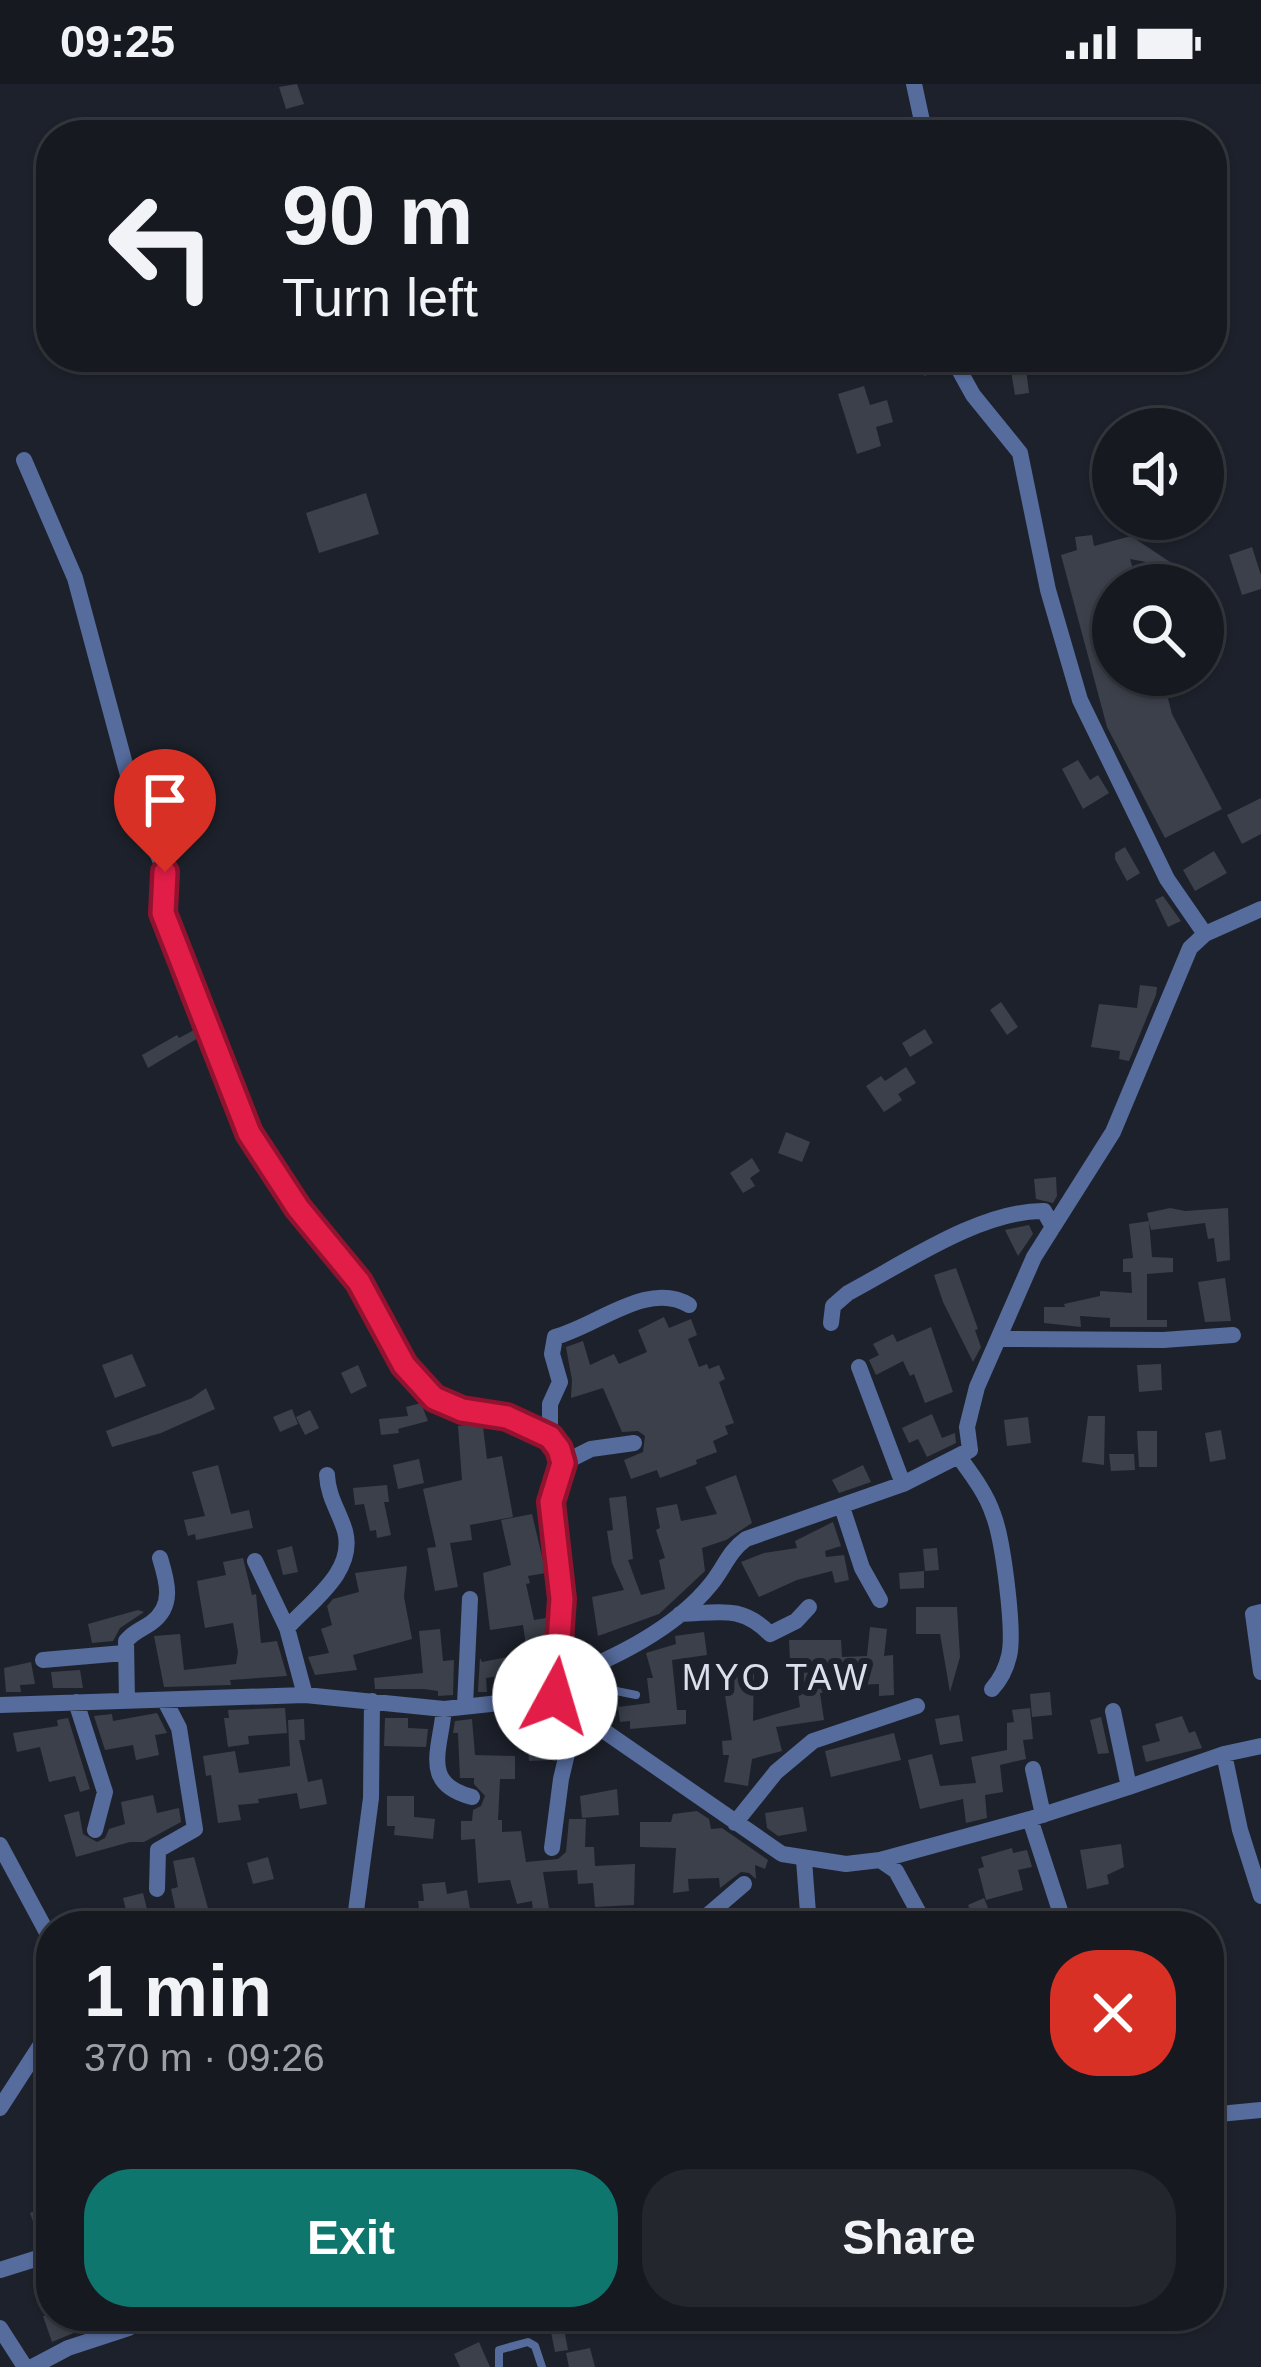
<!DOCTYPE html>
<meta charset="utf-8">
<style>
body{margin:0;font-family:Arial,sans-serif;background:#23262d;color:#f1f3f6;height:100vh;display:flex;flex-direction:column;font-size:45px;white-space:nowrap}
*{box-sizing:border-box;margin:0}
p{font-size:39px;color:#9ea0a5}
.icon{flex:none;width:66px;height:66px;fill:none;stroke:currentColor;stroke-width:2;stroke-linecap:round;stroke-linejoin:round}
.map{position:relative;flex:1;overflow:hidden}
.details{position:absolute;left:36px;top:1827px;width:1188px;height:420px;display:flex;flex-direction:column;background:#161920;border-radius:48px;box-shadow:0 3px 9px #0004,0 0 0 3px #35383e}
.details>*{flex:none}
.top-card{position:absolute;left:36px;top:36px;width:1191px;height:252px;border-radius:48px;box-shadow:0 3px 9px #0004,0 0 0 3px #35383e;background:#161920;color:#f1f3f6;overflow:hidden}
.tools{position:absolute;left:1092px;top:324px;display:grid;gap:24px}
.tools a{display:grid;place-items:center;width:132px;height:132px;border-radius:50%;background:#161920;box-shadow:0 3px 9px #0004,0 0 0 3px #35383e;font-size:60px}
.pin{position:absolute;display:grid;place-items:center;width:102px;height:102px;color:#fff;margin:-123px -51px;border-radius:50% 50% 50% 0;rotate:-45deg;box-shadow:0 0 12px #0007}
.pin .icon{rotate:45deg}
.me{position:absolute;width:132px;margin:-66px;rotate:6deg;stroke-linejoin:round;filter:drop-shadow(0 0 9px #0008)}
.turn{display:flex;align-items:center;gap:42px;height:252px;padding:0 48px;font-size:54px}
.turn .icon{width:156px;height:156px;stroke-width:2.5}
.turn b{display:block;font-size:84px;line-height:102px}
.round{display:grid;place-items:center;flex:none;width:126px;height:126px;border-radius:48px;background:#23262d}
.head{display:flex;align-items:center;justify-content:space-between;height:204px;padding:0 48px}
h1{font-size:72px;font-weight:800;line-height:90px}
.action{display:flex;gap:24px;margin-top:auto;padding:24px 48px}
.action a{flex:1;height:138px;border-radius:48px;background:#0f766e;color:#fff;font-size:48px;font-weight:800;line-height:138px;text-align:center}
.action a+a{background:#23262d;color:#f1f3f6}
.status{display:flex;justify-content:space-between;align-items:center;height:84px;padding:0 60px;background:#161920;direction:ltr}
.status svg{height:33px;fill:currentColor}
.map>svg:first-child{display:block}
.building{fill:#3b404a}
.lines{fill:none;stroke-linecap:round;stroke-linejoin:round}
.lane{stroke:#566c9d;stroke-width:8}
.street{stroke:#566c9d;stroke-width:16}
.route-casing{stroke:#92132f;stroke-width:30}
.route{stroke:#e11d48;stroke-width:21}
.labels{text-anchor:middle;stroke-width:12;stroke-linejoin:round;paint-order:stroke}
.quarter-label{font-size:36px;letter-spacing:3px;fill:#d9dfec;stroke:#1d212b}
</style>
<div class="status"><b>09:25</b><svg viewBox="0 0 49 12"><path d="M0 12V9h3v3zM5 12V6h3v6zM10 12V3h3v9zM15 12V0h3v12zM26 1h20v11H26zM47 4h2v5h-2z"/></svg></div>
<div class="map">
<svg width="1261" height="2283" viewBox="0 0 1261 2283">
<rect width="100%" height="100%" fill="#1d212b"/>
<path class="building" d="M297 0 304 20 286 25 279 3Z
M939 273 945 286 924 292 920 276Z
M1026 285 1029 309 1015 311 1011 287Z
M864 302 870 321 887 316 893 338 876 343 881 362 857 370 838 310Z
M366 409 379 450 319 469 306 429Z
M1092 451 1094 462 1131 452 1179 484 1130 475 1138 501H1113V591H1162L1172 630 1222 725 1165 754 1107 643 1061 471 1077 466 1075 453Z
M1252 463 1261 491V505L1242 511 1229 471Z
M1078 676 1090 696 1098 691 1109 709 1083 725 1062 685Z
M1261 714V750L1242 760 1227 731Z
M1125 763 1140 789 1127 797 1115 775V769Z
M1214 767 1227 789 1195 807 1183 786Z
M1163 812 1181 837 1168 843 1155 816Z
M1140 901 1157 903 1156 911 1129 977 1119 975 1120 967 1091 963 1099 920 1137 924Z
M1001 918 1018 943 1007 951 990 926Z
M925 945 933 959 910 973 902 959Z
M194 946 198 954 148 984 142 971 177 951 179 954Z
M906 983 916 999 898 1010 902 1016 884 1028 866 1002 881 992 885 997Z
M786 1048 810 1058 802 1078 778 1069Z
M752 1074 760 1087 750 1094 755 1102 743 1109 730 1089Z
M1056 1093 1057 1112 1053 1119 1036 1115 1034 1095Z
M1170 1124 1185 1127 1228 1124 1230 1176 1217 1178 1214 1154 1208 1155 1205 1139 1151 1146 1147 1129Z
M1149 1137 1152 1173 1173 1174V1188L1147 1190V1236H1167V1243H1110V1234L1080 1232 1081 1243 1044 1239V1223H1065L1064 1220 1100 1212V1207L1132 1209 1131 1188H1123V1175L1133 1174 1129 1140Z
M1029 1141 1033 1150 1018 1172 1005 1146Z
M956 1184 978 1245 975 1246 981 1263 973 1278 943 1218 934 1191Z
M1225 1194 1231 1237 1205 1238 1198 1198Z
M664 1233 669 1244 691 1235 697 1251 688 1255 699 1283 707 1280 709 1285 719 1281 725 1295 719 1298 734 1339 725 1342 728 1350 713 1357 717 1368 696 1376 697 1380 660 1394 657 1386 631 1395 624 1376 643 1368 645 1352 638 1347 622 1348 603 1304 571 1314 572 1296 566 1263 583 1257 590 1281 614 1270 619 1280 647 1268 638 1246Z
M931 1243 953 1308 925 1319 914 1290 910 1292 903 1277 876 1291 869 1276 879 1271 873 1260 893 1250 897 1258Z
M132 1270 146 1302 115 1314 102 1281Z
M1161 1280 1162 1306 1139 1308 1137 1281Z
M358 1281 367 1302 351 1310 341 1289Z
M206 1304 215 1325 161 1349 112 1363 106 1347 192 1314Z
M421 1319 428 1337 398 1345 399 1349 381 1351 379 1335 408 1332 406 1323Z
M292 1325 298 1340 280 1348 273 1333Z
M310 1326 319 1344 305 1351 296 1333Z
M932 1330 942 1354 955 1349 956 1359 927 1373 918 1355 909 1359 902 1344Z
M1088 1332H1105L1104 1381 1082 1378Z
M1028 1333 1031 1359 1007 1362 1004 1336Z
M470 1340 483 1343 487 1375 502 1372 513 1433 470 1441 472 1456 450 1459 458 1503 435 1507 427 1464 436 1463 423 1405 462 1396 458 1342Z
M1221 1346 1226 1375 1210 1378 1205 1349Z
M1137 1347H1157V1383H1139Z
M1109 1370H1134L1135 1386 1111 1387Z
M419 1375 424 1399 398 1405 393 1381Z
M218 1381 231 1430 249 1426 253 1444 196 1456 195 1450 188 1452 184 1436 205 1432 192 1388Z
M863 1381 871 1398 839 1409 832 1396Z
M736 1391 752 1439 726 1456 702 1464 705 1487 659 1530 598 1552 592 1513 624 1506 612 1479 607 1447 613 1446 609 1414 626 1412 633 1475 628 1476 641 1511 665 1505 659 1476 665 1474 656 1446 660 1444 656 1424 677 1420 681 1437 717 1430 705 1403Z
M387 1401 389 1418H384L391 1451 377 1454 376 1446 370 1447 364 1420 355 1421 353 1404Z
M532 1430 546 1489 528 1492 530 1499 526 1500 534 1536 546 1534 547 1586 486 1594 487 1608H478L480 1574 482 1578 527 1569 523 1541 490 1546 483 1489 511 1481 501 1436Z
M833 1438 841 1462 825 1467 826 1473 844 1471 849 1496 835 1499 832 1487 797 1496 759 1513 741 1478 764 1469 797 1464 795 1457Z
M292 1462 298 1488 283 1491 277 1466Z
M937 1464 939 1486 925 1487 923 1465Z
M243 1474 252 1511 256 1510 261 1559 277 1557 287 1592 230 1596 231 1601 164 1603 154 1552 180 1550 184 1586 236 1580 238 1568 233 1539 205 1544 197 1497 226 1491 223 1478Z
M407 1482 404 1513 412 1555 353 1571 357 1586 315 1591 308 1573 329 1569 321 1545 332 1541 327 1522 333 1515 359 1508 355 1489Z
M924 1487V1504L900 1505 899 1489Z
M916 1523H957L960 1573 950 1608 940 1550H916Z
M138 1526 144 1528 120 1544 113 1557 92 1559 88 1540Z
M870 1543 887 1545 884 1572 893 1571 894 1611 879 1612V1600L836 1602V1608L820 1609 824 1636 776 1643 782 1667 752 1675 748 1702 724 1698 729 1671H723L722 1657 732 1656 724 1605H720L721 1587 754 1588 753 1637 800 1623 796 1596 791 1597 789 1556H841L842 1573 867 1572Z
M440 1545 443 1577 454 1576 453 1611 438 1612V1607L424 1605H375L374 1594 423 1589 419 1547Z
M704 1548 707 1571 672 1576 677 1626H686V1640L630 1645V1637L620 1638 618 1623 650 1619 647 1594H653L646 1569 676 1560 675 1552Z
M31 1578 35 1600 20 1601 21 1608H6L4 1584Z
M80 1586 83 1604H53L51 1588Z
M1050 1608 1052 1631 1032 1633 1030 1610Z
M285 1624 287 1649 248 1652 249 1660 228 1663 224 1634H229L228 1626Z
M1030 1624 1033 1655 1023 1656 1026 1675 1000 1681 1003 1708 985 1711 987 1734 966 1739 963 1715 920 1725 908 1676 932 1670 940 1702 976 1699 971 1673 1007 1666V1639L1014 1638 1012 1626Z
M552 1626 559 1631V1646L552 1676 529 1677 527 1651H531V1644L539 1643 538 1628Z
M157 1629 167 1649 155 1651 159 1671 136 1676 133 1661 105 1666 94 1632 112 1630 113 1637Z
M959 1631 963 1657 940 1661 935 1635Z
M1182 1632 1189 1649 1195 1647 1202 1664 1146 1678 1142 1662 1160 1657 1155 1640Z
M1101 1633 1109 1669 1098 1670 1090 1636Z
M68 1634 90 1705 80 1708 75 1692 49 1698 40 1663 17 1668 13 1649 58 1642 57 1636Z
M385 1634H408V1644L428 1645 426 1663 384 1662Z
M304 1635 305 1656H299L308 1698 322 1695 327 1720 300 1725 297 1709 258 1715 259 1719 238 1721 241 1736 218 1739 211 1691 206 1692 203 1672 235 1667 239 1689 290 1682 288 1636Z
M472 1635 475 1671 515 1672V1695H500L498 1736H502V1748L521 1747 526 1778 558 1775 566 1768 569 1735H586L585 1763H594L595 1782 635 1780 634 1821 595 1823 593 1799 578 1800 577 1786 543 1788 552 1842H534L532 1817 517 1820 510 1796 478 1799 475 1755 461 1756V1737H472L473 1726 481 1722 485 1712 474 1700V1694H460L458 1649H453L455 1637Z
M894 1649 901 1676 831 1693 825 1667Z
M617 1705 619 1731 582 1734 580 1712Z
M153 1711 157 1729 179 1724 181 1738 144 1758H130L76 1773 64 1731 79 1727 83 1750 97 1758 105 1754 109 1745 125 1740 121 1718Z
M387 1712H414V1733L435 1735 433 1755 394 1751 395 1742H387Z
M803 1723 807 1747 778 1752 767 1744 765 1729Z
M697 1727 709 1735 711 1745 722 1744 768 1776 765 1785 755 1781 756 1795 749 1789 741 1788 720 1804 719 1794 688 1795 689 1807 673 1809 676 1764 640 1763V1738H671L673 1730Z
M1121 1760 1124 1783 1107 1791 1109 1800 1087 1805 1080 1766Z
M1012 1764 1013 1769 1027 1766 1032 1783 1018 1786 1023 1806 986 1816 978 1785 984 1783 981 1773Z
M194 1773 212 1839 179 1842 171 1805 178 1803 173 1777Z
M268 1773 274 1795 253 1800 247 1779Z
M445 1798 447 1810 467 1806 470 1825 449 1827 450 1835 421 1839 418 1817H424L422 1800Z
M143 1809 149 1833 129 1838 123 1814Z
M984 1814 990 1829 974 1836 968 1821Z
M51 2121V2158L41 2160 30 2129Z
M43 2232H70L76 2248 52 2258Z
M564 2245 568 2266 555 2268 551 2248Z
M479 2258 490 2283H460L454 2270Z
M590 2264 595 2283H569L566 2269Z"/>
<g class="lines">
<path class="lane" d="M567 1597 636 1611
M499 2283V2266L528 2258 535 2262 542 2283"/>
<path class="street" d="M914 0 925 51
M952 273 973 311 1020 369 1048 506 1080 616 1167 795 1205 850
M24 376 75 494 133 710 165 788 163 829 249 1049 298 1124 359 1198 404 1281 434 1314 462 1326 515 1336 550 1353 559 1365 563 1379 551 1418 562 1515 559 1596
M831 1239 833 1222 848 1209C903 1180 981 1126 1044 1127L1053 1143
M999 1255 1163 1256 1233 1251
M859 1283 903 1400
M550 1353V1320L560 1298 552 1270 555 1253C597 1242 648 1196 689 1221
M959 1373C972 1391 986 1409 993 1430 1003 1455 1015 1548 1009 1572 1006 1585 1001 1595 992 1605
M563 1379 591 1365 634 1359
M842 1423 862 1484 880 1516
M255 1477 287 1544 305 1611
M1261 1528 1253 1530 1261 1588
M680 1530C719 1529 741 1520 770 1550L796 1537 809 1523
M287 1544C310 1518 356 1488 345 1447 339 1427 328 1413 327 1391
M43 1576 124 1569
M555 1613 559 1596C612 1575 674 1546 711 1500 724 1484 729 1467 746 1455L903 1400 970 1366 967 1343 977 1303 1034 1173 1113 1048 1190 864 1205 850 1261 825
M127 1617 126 1557C134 1547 141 1546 151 1539 175 1522 167 1497 160 1474
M76 1618 105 1708 95 1746
M0 1621 305 1611 444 1625 555 1613 782 1770 846 1780 880 1776 896 1787 926 1842
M465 1621 470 1515
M444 1625C440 1667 421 1700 472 1713
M1113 1627 1129 1703 1224 1670 1261 1662
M1224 1670 1240 1746 1261 1812
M1033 1685 1043 1731
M1030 1735 1065 1842
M735 1739 776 1688 813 1657 917 1622
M0 1761 51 1856
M552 1764 561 1695 577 1627
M804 1776 809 1842
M880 1776 1030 1735 1129 1703
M157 1805 158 1766 195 1745 179 1644 165 1617
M354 1842 371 1714 372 1617
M695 1842 744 1800
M0 2024 51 1945
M1209 2031 1261 2026
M0 2186 51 2170
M0 2244 25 2283
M32 2283 68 2264 129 2244"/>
</g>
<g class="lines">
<defs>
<path id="route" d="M165 788 163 829 249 1049 298 1124 359 1198 404 1281 434 1314 462 1326 507 1333 550 1353 559 1365 563 1379 551 1418 562 1515 555 1613"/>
</defs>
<use href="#route" class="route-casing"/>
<use href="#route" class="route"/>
</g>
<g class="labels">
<g class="quarter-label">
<text x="776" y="1606">MYO TAW</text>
</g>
</g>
</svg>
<div class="tools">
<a><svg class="icon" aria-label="sound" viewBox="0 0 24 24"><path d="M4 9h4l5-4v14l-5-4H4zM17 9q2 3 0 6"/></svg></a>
<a><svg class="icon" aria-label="search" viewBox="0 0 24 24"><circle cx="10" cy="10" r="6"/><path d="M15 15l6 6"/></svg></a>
</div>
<div class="pin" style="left:165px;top:788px;background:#d93025"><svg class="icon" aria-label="arrive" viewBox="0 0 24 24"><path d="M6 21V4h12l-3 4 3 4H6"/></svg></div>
<svg class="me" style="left:555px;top:1613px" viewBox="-20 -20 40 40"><circle r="19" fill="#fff"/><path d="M0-13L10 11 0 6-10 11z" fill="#e11d48"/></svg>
<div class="top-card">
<div class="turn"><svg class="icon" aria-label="left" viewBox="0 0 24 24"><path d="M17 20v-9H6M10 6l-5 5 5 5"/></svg><div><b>90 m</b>Turn left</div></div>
</div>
<section class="details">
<div class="head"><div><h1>1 min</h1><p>370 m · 09:26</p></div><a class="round" style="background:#d93025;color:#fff"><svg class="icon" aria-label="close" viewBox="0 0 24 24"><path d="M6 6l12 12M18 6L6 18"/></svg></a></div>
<div class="action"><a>Exit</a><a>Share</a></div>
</section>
</div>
